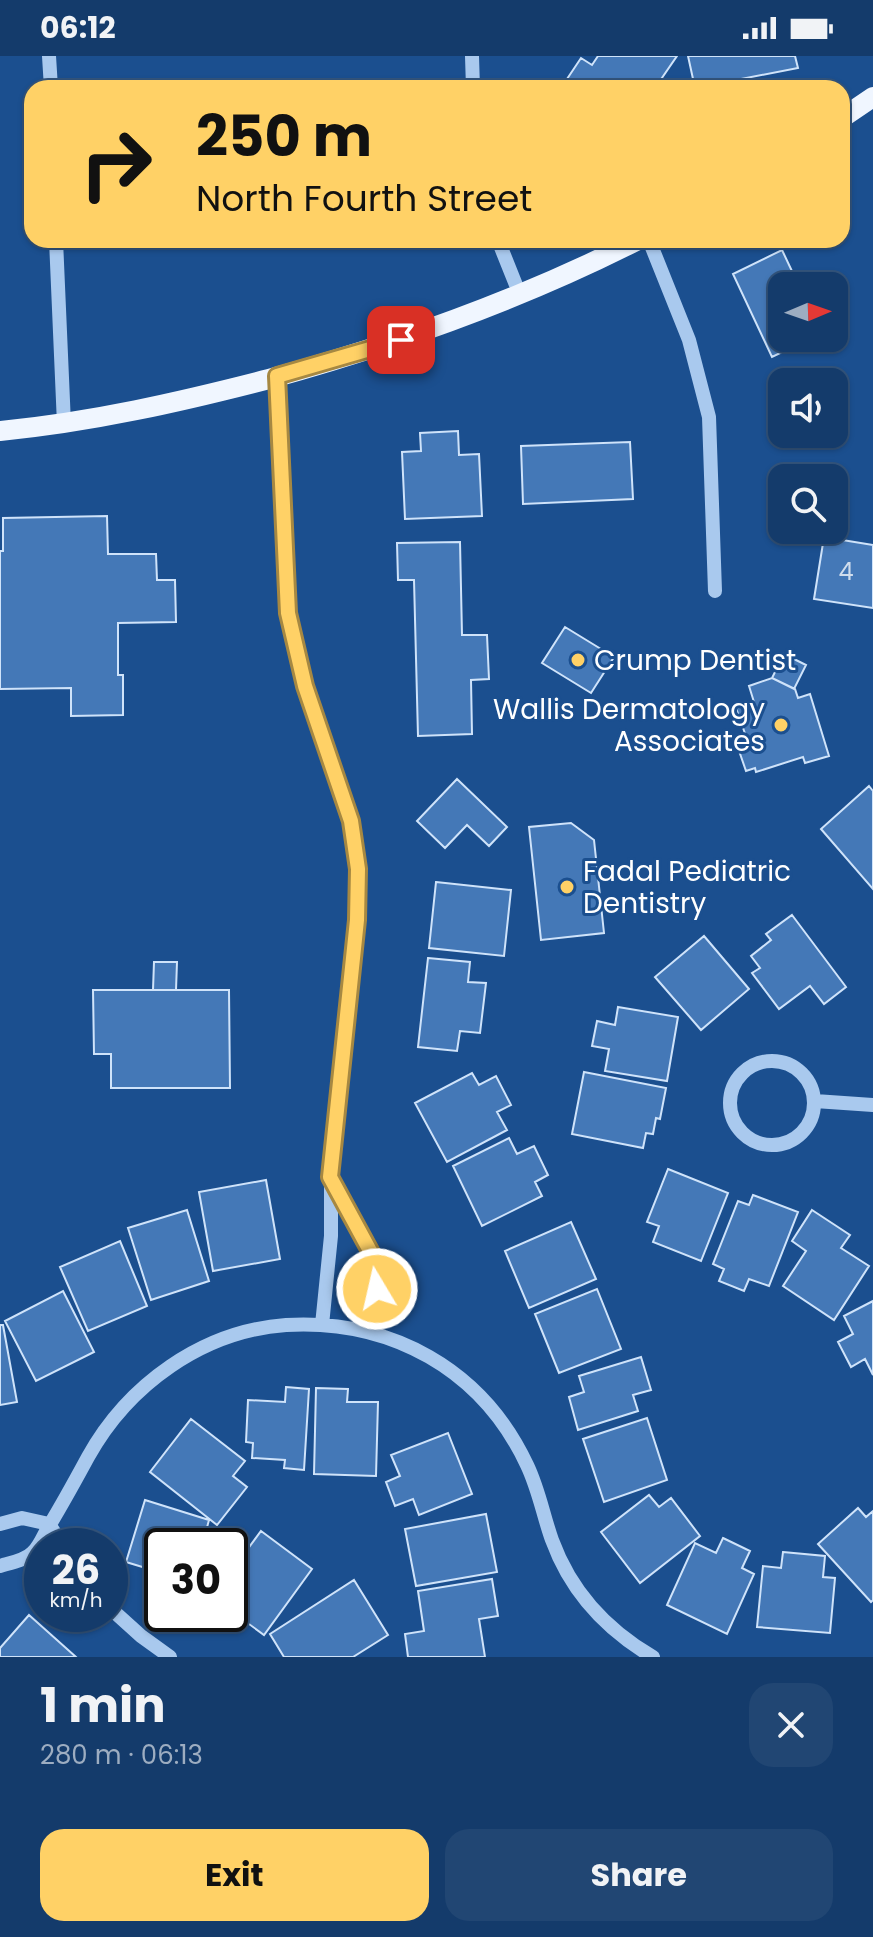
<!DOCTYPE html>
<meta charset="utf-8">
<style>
body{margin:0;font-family:Poppins,sans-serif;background:#214673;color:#f1f3f6;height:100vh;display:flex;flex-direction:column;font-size:30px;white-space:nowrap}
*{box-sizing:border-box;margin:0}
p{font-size:26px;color:#9dadc1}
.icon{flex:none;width:44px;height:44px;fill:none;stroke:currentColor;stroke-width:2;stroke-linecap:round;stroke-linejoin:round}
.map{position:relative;height:1601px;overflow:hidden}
.sheet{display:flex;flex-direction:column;background:#143b6b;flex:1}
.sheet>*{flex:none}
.banner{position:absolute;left:24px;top:24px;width:826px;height:168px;border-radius:24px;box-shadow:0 2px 6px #0004,0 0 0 2px #33557e;background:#ffd166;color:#111;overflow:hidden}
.needle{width:52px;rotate:88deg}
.controls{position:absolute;left:768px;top:216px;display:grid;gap:16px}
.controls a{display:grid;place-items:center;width:80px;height:80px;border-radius:16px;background:#143b6b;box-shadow:0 2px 6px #0004,0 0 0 2px #33557e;font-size:40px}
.speed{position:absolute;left:24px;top:1472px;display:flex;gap:16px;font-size:40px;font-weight:700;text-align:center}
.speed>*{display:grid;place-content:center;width:104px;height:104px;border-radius:50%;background:#143b6b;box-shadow:0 2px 6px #0004,0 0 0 2px #33557e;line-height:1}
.speed small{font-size:20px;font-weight:400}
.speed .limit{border:4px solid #111;border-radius:12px;background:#fff;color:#111}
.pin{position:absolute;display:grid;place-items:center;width:68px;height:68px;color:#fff;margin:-34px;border-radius:16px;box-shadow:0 4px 12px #0006}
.me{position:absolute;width:88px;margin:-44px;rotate:351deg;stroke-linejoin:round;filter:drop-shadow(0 0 6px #0008)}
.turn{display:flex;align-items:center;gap:28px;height:168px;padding:0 40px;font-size:36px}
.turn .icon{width:104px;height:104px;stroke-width:2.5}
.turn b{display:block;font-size:56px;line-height:68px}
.round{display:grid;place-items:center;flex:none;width:84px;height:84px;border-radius:24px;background:#214673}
.summary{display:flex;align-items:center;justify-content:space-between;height:136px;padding:0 40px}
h1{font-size:48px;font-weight:700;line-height:60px}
.cta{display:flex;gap:16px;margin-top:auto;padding:16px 40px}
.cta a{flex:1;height:92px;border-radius:24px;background:#ffd166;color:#111;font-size:32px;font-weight:700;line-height:92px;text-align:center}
.cta a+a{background:#214673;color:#f1f3f6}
.status{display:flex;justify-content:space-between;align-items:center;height:56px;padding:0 40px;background:#143b6b;direction:ltr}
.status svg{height:22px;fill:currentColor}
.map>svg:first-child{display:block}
.building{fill:#4478b7;stroke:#cfe3fa;stroke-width:2}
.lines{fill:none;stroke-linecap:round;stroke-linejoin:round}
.minor{stroke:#a9c9ee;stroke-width:14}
.major{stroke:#f0f6ff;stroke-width:20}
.route-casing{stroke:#a68842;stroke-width:20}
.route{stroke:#ffd166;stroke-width:14}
.poi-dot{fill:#ffd166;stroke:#1b4f8f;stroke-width:3}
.labels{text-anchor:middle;stroke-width:6;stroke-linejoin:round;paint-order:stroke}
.number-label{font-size:24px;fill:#d0dded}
.poi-label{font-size:28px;fill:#fff;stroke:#1b4f8f;text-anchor:start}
</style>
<div class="status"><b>06:12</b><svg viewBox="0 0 49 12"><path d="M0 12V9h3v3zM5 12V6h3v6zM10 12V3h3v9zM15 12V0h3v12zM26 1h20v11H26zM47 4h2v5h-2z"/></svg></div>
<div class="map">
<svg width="873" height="1601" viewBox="0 0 873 1601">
<rect width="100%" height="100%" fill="#1b4f8f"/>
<path class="building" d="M598 0H677L655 32H561L581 2 592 9Z
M688 0H795L798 12 695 32Z
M782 194 799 230H782V282H812L772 301 733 218Z
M458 375 459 399 479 398 482 460 405 463 402 396 421 395 420 377Z
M630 386 633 443 523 448 521 390Z
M107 460 108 498H156L157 524H175L176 566 118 567V619H123V659L71 660V632L0 633V495H3V462Z
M824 481 873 489V552L814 543Z
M460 486 462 579H487L489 623 471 624 472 678 418 680 414 524H398L397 487Z
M565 571 614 601 591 637 542 607Z
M784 598 806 609 794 633 772 622Z
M772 622 795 633 798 642 810 638 829 700 805 707 803 701 756 716 755 712 746 715 737 689 748 686 736 652 754 646 749 630Z
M457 723 507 771 489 790 467 769 445 792 417 765Z
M869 730 873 735V833L821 773Z
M571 767 594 784 604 877 541 884 529 771Z
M436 826 511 834 504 900 429 892Z
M792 859 846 931 824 948 810 930 779 953 752 917 760 912 751 900 771 884 766 878Z
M704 880 749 933 701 974 655 921Z
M428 902 470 906 468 926 486 927 480 977 460 975 457 995 418 991Z
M154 906H177L176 934H153Z
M93 934H229L230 1032H111V998H94Z
M618 951 678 961 667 1025 605 1015 609 993 592 990 597 965 615 969Z
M584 1016 666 1032 660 1063 656 1062 653 1078 646 1077 643 1092 572 1078Z
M472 1017 479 1029 496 1020 511 1049 497 1056 507 1074 447 1106 415 1047Z
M509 1082 517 1098 534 1090 548 1119 535 1126 542 1140 482 1170 453 1110Z
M668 1113 728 1137 701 1205 653 1186 659 1170 647 1166Z
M266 1124 280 1203 213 1215 199 1136Z
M753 1139 798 1156 769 1230 749 1223 744 1235 719 1225 724 1213 713 1208 738 1145 749 1149Z
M187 1154 209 1225 151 1244 128 1172Z
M812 1154 850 1179 841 1192 869 1210 834 1264 783 1230 806 1195 792 1185Z
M571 1166 596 1223 529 1252 505 1195Z
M120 1185 147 1250 88 1275 60 1211Z
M597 1233 621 1293 559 1317 535 1258Z
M63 1235 94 1296 36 1325 5 1265Z
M873 1245V1319L865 1303 851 1311 838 1286 853 1278 844 1260Z
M0 1269H3L17 1346 0 1349Z
M641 1301 651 1334 633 1339 638 1355 578 1374 569 1341 584 1336 579 1320Z
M286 1331 309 1333 304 1414 284 1412 285 1404 252 1402 253 1387 246 1386 248 1344 285 1346Z
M316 1332 348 1333 347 1346H378L376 1420 314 1418Z
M647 1362 667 1424 604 1446 583 1383Z
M191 1363 245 1405 233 1420 247 1431 217 1469 150 1416Z
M448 1377 472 1438 419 1459 413 1443 395 1450 386 1426 400 1420 391 1399Z
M649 1439 659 1451 671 1442 700 1480 640 1527 601 1476Z
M145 1444 209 1464 202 1490H162V1517L126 1506Z
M858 1452 866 1461 873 1455V1544L871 1546 818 1488Z
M486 1458 497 1516 416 1530 405 1473Z
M261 1475 312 1513 264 1579 230 1554V1517Z
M723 1482 750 1495 742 1512 754 1518 727 1578 667 1549 695 1487 716 1497Z
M783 1496 825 1500 823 1521 835 1522 830 1577 757 1571 763 1510 781 1512Z
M492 1523 498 1560 479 1563 485 1601H408L405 1578 424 1575 418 1535Z
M354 1524 388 1579 353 1601H284L270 1578Z
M29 1559 76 1601H0V1592Z"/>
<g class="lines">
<path class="minor" d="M49 0 51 32
M472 0 473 32
M56 184 64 368
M498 184 520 239
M649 184 689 284 709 361 715 535
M277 320 288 557 305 630 351 765 358 813 357 864 331 1106V1180L322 1269
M730 1047a42 42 0 1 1 84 0a42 42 0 1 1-84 0Z
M815 1045 873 1049
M332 1125 375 1204V1276
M0 1468 22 1462 49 1468
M49 1468 63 1490
M0 1510C10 1507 26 1504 33 1496 40 1490 44 1478 49 1470 63 1447 75 1425 88 1401 128 1329 202 1275 286 1269 391 1263 482 1313 527 1409 539 1434 543 1459 552 1484 571 1536 605 1573 653 1601
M110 1552 141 1580 170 1601"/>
<path class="major" d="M842 62 873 41
M0 375C92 366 180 346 269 323 396 288 520 244 638 184"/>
</g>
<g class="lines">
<defs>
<path id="route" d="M377 1233 375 1204 330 1121 357 864 358 813 351 765 305 630 288 557 277 320 401 284"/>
</defs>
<use href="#route" class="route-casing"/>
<use href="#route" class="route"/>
</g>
<g class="poi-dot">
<circle cx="578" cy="604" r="8"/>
<circle cx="781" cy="669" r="8"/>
<circle cx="567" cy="831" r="8"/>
</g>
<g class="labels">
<g class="number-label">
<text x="846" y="524">4</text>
</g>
<g class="poi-label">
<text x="594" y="614">Crump Dentist</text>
<text x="765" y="663" text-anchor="end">Wallis Dermatology<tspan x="765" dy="32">Associates</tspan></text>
<text x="583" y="825">Fadal Pediatric<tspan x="583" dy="32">Dentistry</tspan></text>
</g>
</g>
</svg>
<div class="controls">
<a><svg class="needle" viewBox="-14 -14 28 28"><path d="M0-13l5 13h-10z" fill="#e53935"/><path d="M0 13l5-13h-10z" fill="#9dadc1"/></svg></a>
<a><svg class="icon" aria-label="sound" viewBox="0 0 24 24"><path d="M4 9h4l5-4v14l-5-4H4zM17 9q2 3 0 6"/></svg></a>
<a><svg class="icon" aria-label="search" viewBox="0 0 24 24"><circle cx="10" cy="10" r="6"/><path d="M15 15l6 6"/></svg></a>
</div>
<div class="speed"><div>26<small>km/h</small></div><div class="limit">30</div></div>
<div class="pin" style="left:401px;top:284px;background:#d93025"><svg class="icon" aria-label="arrive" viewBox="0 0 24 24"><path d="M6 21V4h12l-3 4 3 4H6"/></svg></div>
<svg class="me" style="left:377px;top:1233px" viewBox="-20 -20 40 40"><circle r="17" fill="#ffd166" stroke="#fff" stroke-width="3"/><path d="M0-11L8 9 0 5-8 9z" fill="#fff"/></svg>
<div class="banner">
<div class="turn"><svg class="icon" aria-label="right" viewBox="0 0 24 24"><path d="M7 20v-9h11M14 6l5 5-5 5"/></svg><div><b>250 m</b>North Fourth Street</div></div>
</div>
</div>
<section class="sheet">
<div class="summary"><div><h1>1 min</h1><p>280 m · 06:13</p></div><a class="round"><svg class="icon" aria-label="close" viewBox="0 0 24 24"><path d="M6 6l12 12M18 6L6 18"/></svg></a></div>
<div class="cta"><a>Exit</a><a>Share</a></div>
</section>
